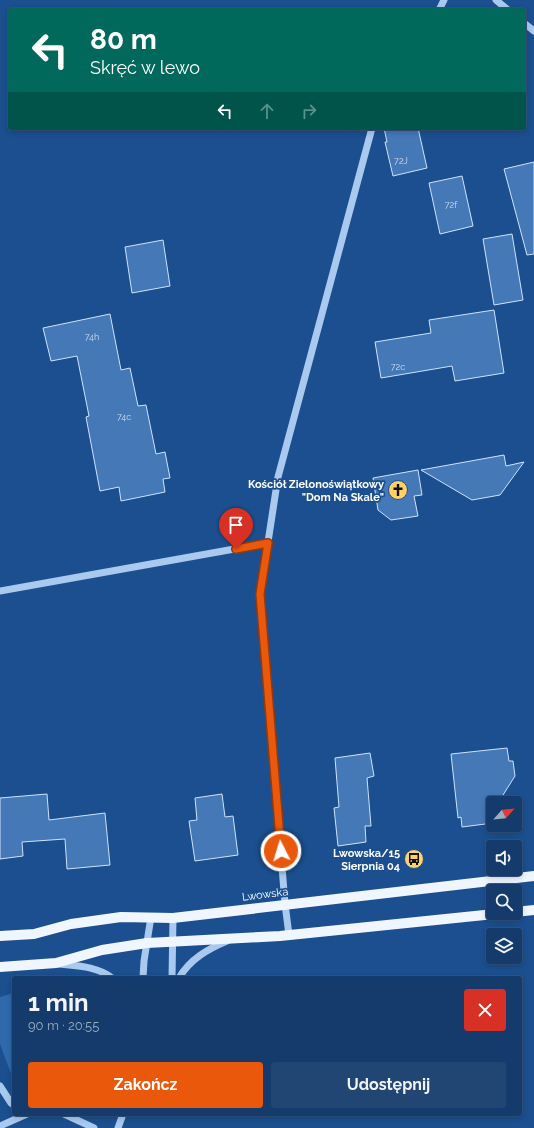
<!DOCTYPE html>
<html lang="pl">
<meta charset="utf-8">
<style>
body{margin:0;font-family:Raleway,sans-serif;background:#214673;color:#f1f3f6;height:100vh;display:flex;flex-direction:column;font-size:15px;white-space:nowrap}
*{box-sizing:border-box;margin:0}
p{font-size:13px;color:#9dadc1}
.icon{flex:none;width:22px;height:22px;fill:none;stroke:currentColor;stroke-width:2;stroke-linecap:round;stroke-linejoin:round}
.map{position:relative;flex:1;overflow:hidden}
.sheet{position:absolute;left:12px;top:976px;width:510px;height:140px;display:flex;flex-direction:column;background:#143b6b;border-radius:4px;box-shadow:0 2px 6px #0003,0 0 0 1px #33557e}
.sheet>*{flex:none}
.guide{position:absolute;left:8px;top:8px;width:518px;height:122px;border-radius:4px;box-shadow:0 2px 6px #0003,0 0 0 1px #33557e;background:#00695c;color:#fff;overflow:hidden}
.needle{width:26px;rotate:63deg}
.tools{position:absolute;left:486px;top:796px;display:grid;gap:8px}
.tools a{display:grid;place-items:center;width:36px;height:36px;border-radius:4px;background:#143b6b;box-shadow:0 2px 6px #0003,0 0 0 1px #33557e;font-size:20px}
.pin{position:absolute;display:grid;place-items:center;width:34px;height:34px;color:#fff;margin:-41px -17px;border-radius:50% 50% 50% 0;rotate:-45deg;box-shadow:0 0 4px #0007}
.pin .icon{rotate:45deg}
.me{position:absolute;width:44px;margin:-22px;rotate:355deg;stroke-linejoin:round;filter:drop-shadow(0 0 3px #0008)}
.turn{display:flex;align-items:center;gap:14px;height:84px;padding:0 16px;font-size:18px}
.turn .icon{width:52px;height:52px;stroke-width:2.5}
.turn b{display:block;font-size:28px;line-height:34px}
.lanes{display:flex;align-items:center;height:38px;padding:0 16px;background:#0003;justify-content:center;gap:20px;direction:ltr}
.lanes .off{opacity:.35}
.round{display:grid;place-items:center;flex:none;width:42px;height:42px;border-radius:4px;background:#214673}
.overview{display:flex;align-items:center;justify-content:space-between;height:68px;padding:0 16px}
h1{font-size:24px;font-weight:700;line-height:30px}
.button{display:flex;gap:8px;margin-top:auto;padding:8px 16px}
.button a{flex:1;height:46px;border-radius:4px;background:#ea580c;color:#fff;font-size:16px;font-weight:700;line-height:46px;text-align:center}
.button a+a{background:#214673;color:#f1f3f6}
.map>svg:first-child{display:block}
.green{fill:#2e69ad}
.building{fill:#4478b7;stroke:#cfe3fa}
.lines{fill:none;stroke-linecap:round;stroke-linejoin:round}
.minor{stroke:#a9c9ee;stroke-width:7}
.major{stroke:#f0f6ff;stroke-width:10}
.route-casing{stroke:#983908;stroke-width:10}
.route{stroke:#ea580c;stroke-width:7}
.labels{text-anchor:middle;stroke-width:3.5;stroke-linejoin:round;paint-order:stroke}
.number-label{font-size:9px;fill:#d0dded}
.poi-label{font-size:11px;font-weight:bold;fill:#fff;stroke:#1b4f8f;text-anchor:end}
.street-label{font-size:11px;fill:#fff;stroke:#1b4f8f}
</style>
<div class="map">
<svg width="534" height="1128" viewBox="0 0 534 1128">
<rect width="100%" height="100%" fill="#1b4f8f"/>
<path class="green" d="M14 993V1082L0 1044V997Z"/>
<path class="building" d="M384 128H418L427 168 393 176 385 142H387Z
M534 162V254L527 255 504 169Z
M462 176 473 226 440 234 429 183Z
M512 234 523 300 494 305 483 239Z
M163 240 170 286 132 293 125 247Z
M494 310 504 373 455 381 452 366 381 378 375 342 431 333 429 320Z
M110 314 121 370 130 368 138 406 146 405 156 454 165 452 170 478 163 479 165 492 121 501 119 487 100 491 86 417 89 416 77 356 51 361 43 328Z
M504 455 506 466 524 462 500 495 472 500 421 470Z
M418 470 422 495 414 496 418 516 391 520 378 510 373 478Z
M507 748 509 761H513L515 776 498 803H493V823L462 827 461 817 458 818 451 754Z
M370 753 374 776 367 778 371 826H365L366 842 338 846 334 808 339 807 335 758Z
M47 794 49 820 105 813 110 865 67 869 65 839 22 842 23 856 0 859V798Z
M222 794 225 817 233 816 238 855 195 861 189 821 197 820 195 798Z"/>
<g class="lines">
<path class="minor" d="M496 0 508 10
M439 10 444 0
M524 23 534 31
M0 591 268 543
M289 935 285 904 260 594 278 477 372 128
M58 964C76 966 97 966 112 978
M143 978 144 961 151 917
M172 978 173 918
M179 978C190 959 208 949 227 941
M0 1086 11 1103 14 1105
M64 1114 94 1128
M0 1126 27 1114
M118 1128 123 1114"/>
<path class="major" d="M515 912 534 910
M0 936 34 934 71 924 121 917 173 918 534 876
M0 967 56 963 102 950 147 943 280 936 504 913"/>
</g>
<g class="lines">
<defs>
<path id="route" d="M236 549 268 543 260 594 281 851"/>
</defs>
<use href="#route" class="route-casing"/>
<use href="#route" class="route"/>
</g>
<defs>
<symbol id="church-disc" viewBox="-11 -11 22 22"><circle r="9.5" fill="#ffd166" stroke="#1b4f8f"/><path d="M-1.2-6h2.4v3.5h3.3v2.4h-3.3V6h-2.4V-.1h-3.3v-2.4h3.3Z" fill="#111"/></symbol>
<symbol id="bus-disc" viewBox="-11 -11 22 22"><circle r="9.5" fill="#ffd166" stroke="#1b4f8f"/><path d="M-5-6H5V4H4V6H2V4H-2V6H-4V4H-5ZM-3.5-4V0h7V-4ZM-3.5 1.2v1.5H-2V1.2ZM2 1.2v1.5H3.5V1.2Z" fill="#111"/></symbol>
</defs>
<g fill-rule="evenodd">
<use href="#church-disc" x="387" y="479" width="22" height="22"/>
<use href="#bus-disc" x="403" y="848" width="22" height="22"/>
</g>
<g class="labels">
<g class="number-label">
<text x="401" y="164">72J</text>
<text x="451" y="208">72f</text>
<text x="92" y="340">74h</text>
<text x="398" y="370">72c</text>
<text x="124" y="420">74c</text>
</g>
<g class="poi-label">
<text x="384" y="488">Kościół Zielonoświątkowy<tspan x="384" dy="13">"Dom Na Skale"</tspan></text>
<text x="400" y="857">Lwowska/15<tspan x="400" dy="13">Sierpnia 04</tspan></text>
</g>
<g class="street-label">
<text transform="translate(265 894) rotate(-7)" y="4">Lwowska</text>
</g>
</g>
</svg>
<div class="tools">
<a><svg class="needle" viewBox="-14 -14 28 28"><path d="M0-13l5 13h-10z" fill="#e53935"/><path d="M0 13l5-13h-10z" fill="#9dadc1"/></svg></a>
<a><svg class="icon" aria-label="sound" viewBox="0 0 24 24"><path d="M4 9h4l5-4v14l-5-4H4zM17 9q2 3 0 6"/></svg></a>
<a><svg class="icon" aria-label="search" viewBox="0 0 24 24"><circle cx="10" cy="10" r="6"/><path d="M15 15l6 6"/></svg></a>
<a><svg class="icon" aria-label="layers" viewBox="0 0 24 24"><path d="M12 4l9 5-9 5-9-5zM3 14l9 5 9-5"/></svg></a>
</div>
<div class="pin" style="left:236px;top:549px;background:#d93025"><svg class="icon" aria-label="arrive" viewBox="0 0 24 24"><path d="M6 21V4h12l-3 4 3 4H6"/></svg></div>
<svg class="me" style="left:281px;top:851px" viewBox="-20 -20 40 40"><circle r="17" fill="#ea580c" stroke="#fff" stroke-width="3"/><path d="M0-11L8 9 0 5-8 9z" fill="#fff"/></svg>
<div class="guide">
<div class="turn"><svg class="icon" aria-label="left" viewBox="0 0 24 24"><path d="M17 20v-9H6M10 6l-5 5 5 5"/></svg><div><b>80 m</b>Skręć w lewo</div></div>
<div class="lanes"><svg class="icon" aria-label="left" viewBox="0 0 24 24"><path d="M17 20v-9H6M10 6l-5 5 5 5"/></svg><svg class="icon off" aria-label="ahead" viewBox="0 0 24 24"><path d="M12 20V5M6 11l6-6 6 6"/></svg><svg class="icon off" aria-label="right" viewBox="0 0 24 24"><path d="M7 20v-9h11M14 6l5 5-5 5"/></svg></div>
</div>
<section class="sheet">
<div class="overview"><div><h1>1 min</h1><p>90 m · 20:55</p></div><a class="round" style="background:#d93025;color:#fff"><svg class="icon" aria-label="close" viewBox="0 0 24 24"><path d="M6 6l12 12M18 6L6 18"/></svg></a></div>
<div class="button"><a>Zakończ</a><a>Udostępnij</a></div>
</section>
</div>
